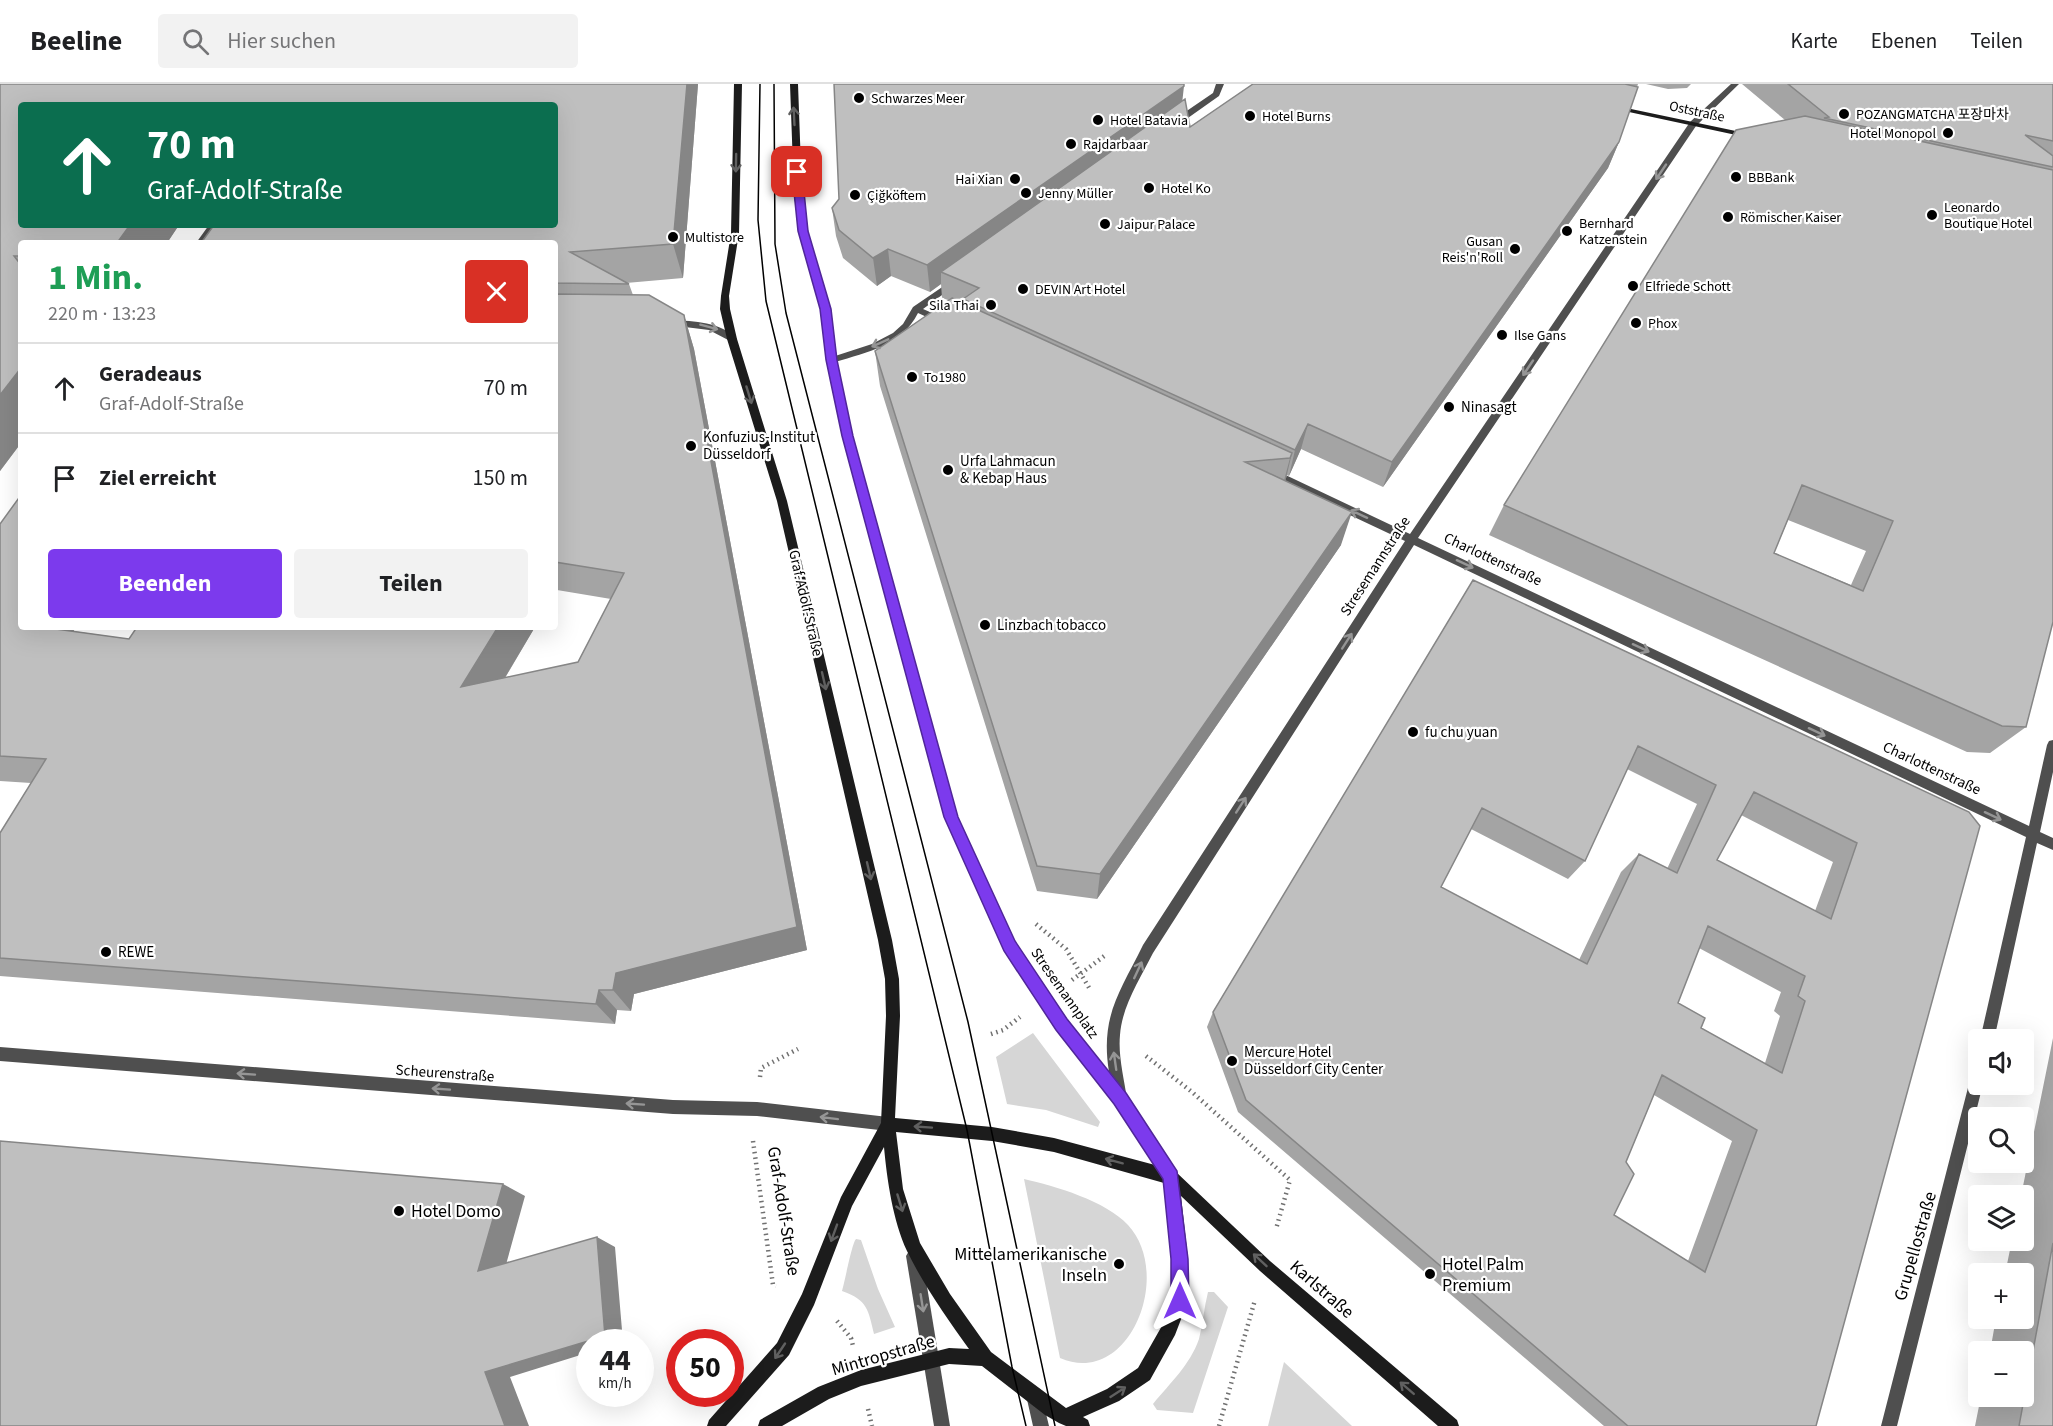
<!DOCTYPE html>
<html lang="de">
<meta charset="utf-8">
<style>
body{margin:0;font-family:"Source Sans 3","Noto Sans KR",sans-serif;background:#f2f2f2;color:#202124;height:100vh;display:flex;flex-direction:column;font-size:22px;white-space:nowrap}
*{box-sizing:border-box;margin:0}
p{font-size:20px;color:#757577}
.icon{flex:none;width:33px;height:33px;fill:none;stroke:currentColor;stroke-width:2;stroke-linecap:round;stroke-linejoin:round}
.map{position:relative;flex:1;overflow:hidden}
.drawer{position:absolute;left:18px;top:156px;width:540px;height:390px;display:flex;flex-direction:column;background:#fff;border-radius:6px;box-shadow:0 6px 24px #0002}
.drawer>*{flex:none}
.banner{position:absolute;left:18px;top:18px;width:540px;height:126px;border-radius:6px;box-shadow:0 6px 24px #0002;background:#0b6e4f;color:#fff;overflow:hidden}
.buttons{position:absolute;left:1968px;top:945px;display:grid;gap:12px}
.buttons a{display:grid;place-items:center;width:66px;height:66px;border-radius:6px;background:#fff;box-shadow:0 6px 24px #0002;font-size:30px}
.speed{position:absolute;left:576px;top:1245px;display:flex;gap:12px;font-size:30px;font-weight:700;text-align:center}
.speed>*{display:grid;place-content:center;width:78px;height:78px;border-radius:50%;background:#fff;box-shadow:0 6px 24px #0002;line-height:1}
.speed small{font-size:15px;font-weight:400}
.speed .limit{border:9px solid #d22;background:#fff;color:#111}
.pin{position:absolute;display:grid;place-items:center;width:51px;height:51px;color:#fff;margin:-26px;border-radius:12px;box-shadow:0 3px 9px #0006}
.me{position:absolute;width:66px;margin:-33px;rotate:0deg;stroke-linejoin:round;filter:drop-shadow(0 0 4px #0008)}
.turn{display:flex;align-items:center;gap:21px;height:126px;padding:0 30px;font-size:27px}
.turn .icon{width:78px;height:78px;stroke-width:2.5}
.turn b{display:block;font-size:42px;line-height:51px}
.round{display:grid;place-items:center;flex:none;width:63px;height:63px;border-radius:6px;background:#f2f2f2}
.overview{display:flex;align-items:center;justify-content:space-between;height:102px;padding:0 30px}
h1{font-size:36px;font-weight:700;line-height:45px;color:#1e9e55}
.primary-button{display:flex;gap:12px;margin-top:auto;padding:12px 30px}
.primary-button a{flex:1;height:69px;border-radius:6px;background:#7c3aed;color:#fff;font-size:24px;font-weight:700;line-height:69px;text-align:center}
.primary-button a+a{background:#f2f2f2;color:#202124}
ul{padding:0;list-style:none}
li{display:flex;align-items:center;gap:18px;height:90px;padding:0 30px;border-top:2px solid #e0e0e0}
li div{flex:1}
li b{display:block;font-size:22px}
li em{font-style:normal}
header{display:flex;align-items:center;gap:36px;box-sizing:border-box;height:84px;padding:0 30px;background:#fff;border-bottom:2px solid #e0e0e0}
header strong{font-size:28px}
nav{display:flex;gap:33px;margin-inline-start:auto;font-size:21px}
.search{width:420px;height:54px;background:#f2f2f2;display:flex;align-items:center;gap:15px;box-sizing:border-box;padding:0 21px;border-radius:6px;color:#757577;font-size:22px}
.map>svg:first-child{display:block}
.green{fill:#d6d6d6}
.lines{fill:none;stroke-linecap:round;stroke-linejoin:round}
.path{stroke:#717171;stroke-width:4.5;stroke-dasharray:1.5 4;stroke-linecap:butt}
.lane{fill:#4f4f4f;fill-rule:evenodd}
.street{fill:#4f4f4f;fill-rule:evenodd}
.secondary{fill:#1c1c1c;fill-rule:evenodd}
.tram{stroke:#000;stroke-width:1.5}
.wall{fill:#a4a4a4;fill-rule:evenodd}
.shaded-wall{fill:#868686}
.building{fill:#bfbfbf;stroke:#868686;stroke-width:1.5;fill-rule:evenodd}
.oneway{stroke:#606060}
.oneway2{stroke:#959595}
.route{fill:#7c3aed;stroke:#51269a;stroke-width:1.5}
.poi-dot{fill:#000;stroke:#fff;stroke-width:2}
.labels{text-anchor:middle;stroke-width:4.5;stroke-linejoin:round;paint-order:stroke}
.far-poi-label{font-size:14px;fill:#000;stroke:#fff;text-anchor:start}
.far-street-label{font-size:14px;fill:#000;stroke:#fff}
.poi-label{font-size:15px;fill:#000;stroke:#fff;text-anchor:start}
.street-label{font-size:15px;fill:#000;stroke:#fff}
.near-poi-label{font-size:18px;fill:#000;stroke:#fff;text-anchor:start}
.near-street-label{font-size:18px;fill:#000;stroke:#fff}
</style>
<header>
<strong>Beeline</strong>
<div class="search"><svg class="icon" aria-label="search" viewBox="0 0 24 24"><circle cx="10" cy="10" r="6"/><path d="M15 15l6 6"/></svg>Hier suchen</div>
<nav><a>Karte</a><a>Ebenen</a><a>Teilen</a></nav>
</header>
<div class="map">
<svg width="2053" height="1342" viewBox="0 0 2053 1342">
<rect width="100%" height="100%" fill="#fff"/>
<path class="green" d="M1033 949 1100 1038 1098 1043 1046 1026 1007 1020 996 973Z
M1024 1095C1055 1102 1106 1117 1128 1141 1174 1191 1129 1304 1060 1274Z
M856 1155 861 1156 878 1205 895 1243 874 1250C868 1226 868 1216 842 1207 845 1197 852 1159 856 1155Z
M1208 1208H1214L1228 1223 1193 1329 1157 1326 1153 1320C1170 1299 1190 1281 1199 1255 1203 1239 1204 1224 1208 1208Z
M1284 1278 1352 1342H1268Z"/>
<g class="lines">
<path class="path" d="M1036 840 1066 865 1091 907
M1072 896 1107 870
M991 950 1003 946 1020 933
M1146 972 1192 1008 1290 1096 1276 1145
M760 993 761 984 798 965
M753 1057 773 1201 776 1202
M837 1237 851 1254 853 1262
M868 1325 872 1342
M1219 1342 1255 1216"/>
<path class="lane" d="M914 1164 919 1167 922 1172 950 1342H934L906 1172 909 1167Z"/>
<path class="street" d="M1216 0H1224L1219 12 1178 41H1172V37L1213 9Z
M1731 0H1739L1696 42 1418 454 2029 742 2047 661 2049 657 2053 656V688L2040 748 2053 754V766L2037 759 1994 956H1980L2026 753 1414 461 1153 869C1140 895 1122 922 1120 951 1118 972 1124 994 1127 1015L1125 1020 1120 1022 1115 1020C1111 1010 1110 999 1109 988 1100 932 1120 908 1143 861L1405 457 1267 392V386H1275L1410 450 1690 38Z
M209 141H217L204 159H196Z
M954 195 957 196V200L923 225 946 235V239H940L918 229C901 262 868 268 835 278H829V274L872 260 893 249 903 240 913 223Z
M672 236C694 237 721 238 737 255L732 258 709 246 669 241 667 239Z
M0 963 673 1016 757 1018 888 1033 893 1035 895 1040 893 1045 888 1047 757 1032 673 1030 0 977Z
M1978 985V1000H1983L1897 1342H1881L1971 992 1973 987Z
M1034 1303 1040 1305 1049 1342H1033L1026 1311 1028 1305Z"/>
<path class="secondary" d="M734 0H742L739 149 729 212 730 225 737 255 787 417 892 856 899 895 900 932 895 1034 992 1043 1054 1054 1155 1081 1115 1020 1057 945 1005 866 945 733 842 352 827 276 821 225 799 147 794 111 790 0H798L802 111 807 147 831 225 837 276 852 352 957 733 1015 858 1067 935 1125 1010 1176 1088 1270 1177 1457 1336 1459 1342H1438L1260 1187 1181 1112 1188 1175V1217L1175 1251 1150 1296 1119 1317 1083 1333 1088 1336 1090 1342H1066L1059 1339 1045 1331 982 1282 949 1280 861 1302 829 1315 782 1342H758L760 1336 818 1303 861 1286 949 1264 969 1265C947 1234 924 1202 907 1167 893 1137 887 1096 884 1063L852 1122 814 1221 789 1271 726 1342H707L709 1336 777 1259 802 1210 841 1113 881 1039 886 932 885 895 878 856 777 417 727 255 720 225 721 212 731 149ZM896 1048 992 1057 1054 1068 1164 1099 1172 1175V1217L1163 1240 1138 1284 1107 1305 1066 1324 991 1268 950 1210 920 1159 903 1105Z
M1612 21 1750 50 1754 52 1750 54 1615 25 1611 23Z"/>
<path class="tram" d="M760 0 758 136 766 217 967 1046 1012 1283 1026 1342
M774 0 775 160 786 229 968 938 1055 1342"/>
</g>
<path class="wall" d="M0 0H698L683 194 626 199 629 200 633 211 684 231 694 265 807 866 634 910 631 927 617 926 615 940 0 892V749L31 699 0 697V440L21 543H76L73 547 129 555 137 543H535L505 594 578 578 611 515 557 506 555 509V21L21 141H179L167 159H21V359L0 387Z
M1253 0H1638L1619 58 1608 84 1383 403 1301 365 1289 392 1287 391 1285 397 1341 461 1097 815 1037 807 880 302 875 267 948 216 942 214 941 200 930 208 891 192 877 202 843 174 836 152 832 124 1182 17 1190 43Z
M1646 0H1691L1687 4 1668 5Z
M1742 0H2053V538L2026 643 1990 669 1967 668 1489 451 1504 421 1785 36ZM1788 436 1866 467 1851 501 1774 469Z
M1473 496 1969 728 1816 1342H1604L1238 1028 1207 943 1213 928ZM1627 685 1697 720 1667 785 1639 770 1621 788 1579 876 1441 803 1471 745 1568 795 1585 777ZM1741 731 1833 778 1815 827 1717 776ZM1699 864 1781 908 1774 927 1780 932 1765 979 1701 944 1678 919ZM1654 1011 1732 1057 1688 1177 1614 1131 1626 1078Z
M2053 954V1342H1975L1981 1312H2024V1268H1990L1996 1234H2024V1190H2005L2012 1156H2024V1112H2021Z"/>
<path class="shaded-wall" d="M687 0H698L683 194 673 160Z
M1184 2 1181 29 941 188V200L930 208 927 181Z
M1619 58 1608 84 1383 403 1392 378Z
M130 141H179L167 159H117Z
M888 165 891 192 877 202 873 174Z
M684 231 694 265 807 866 634 910 631 927 613 906Z
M21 284V359L0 387V311Z
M1308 340 1301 365 1289 392 1295 366Z
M1292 369 1284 403 1281 408 1290 374Z
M1352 428 1341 461 1097 815 1100 790Z
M26 543H76L59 571Z
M498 543H535L482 632 461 603Z
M599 906 617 926 615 940 596 920Z
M503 1100 525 1112 502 1195 478 1187Z
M597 1153 615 1163 623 1258H590V1268L510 1293 529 1342H505L485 1288Z"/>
<path class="building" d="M0 0H687L673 160 570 168 629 200 555 199V159H201L214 141H555V21H21V141H130L117 159H21V172H14L21 181V284L0 311Z
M834 0H1184V2L927 181 888 165 873 174 839 146 832 124 839 115Z
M1253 0H1625L1638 3 1619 58 1392 378 1308 340 1295 366 963 215 979 204 941 188 1185 15 1190 43Z
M1788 0H2053V57L2025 51 2053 72V83L1824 34 1829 33Z
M1805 32 2053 86V538L2026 643 2002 642 1504 421 1736 46ZM1802 401 1893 437 1863 507 1774 469Z
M555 210 649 211 684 231 797 843 616 889 613 906H599L596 920 0 874V749L46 675 0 672V440L21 411V543H41L129 555 137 543H498L461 603 578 578 624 489 555 478Z
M952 214 1292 369 1290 374 1245 378 1352 428 1100 790 1037 782 875 267Z
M1473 496 1969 728 1980 742 1816 1342H1628L1246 1016 1213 928ZM1638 662 1716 701 1677 789 1639 770 1587 880 1441 803 1482 724 1585 777ZM1754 708 1857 759 1831 835 1717 776ZM1708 842 1805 892 1798 912 1805 917 1782 989 1701 944 1705 934 1678 919ZM1662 991 1757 1046 1705 1188 1614 1131 1634 1090 1626 1078Z
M0 1057 503 1100 478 1187 597 1153 605 1252 485 1288 505 1342H0Z
M2053 1159V1342H2019Z"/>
<defs><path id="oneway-shaft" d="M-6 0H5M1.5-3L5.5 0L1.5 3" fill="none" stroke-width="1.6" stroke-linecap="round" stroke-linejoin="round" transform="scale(1.5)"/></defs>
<g class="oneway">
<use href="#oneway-shaft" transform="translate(794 32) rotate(-93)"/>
<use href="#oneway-shaft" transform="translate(736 79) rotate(91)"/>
<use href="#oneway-shaft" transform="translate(749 311) rotate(73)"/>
<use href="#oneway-shaft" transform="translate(824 597) rotate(77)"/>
<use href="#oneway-shaft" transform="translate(869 787) rotate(77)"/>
<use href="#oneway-shaft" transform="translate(923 1043) rotate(-176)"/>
<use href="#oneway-shaft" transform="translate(1114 1077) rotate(-165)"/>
<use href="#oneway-shaft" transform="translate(900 1119) rotate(73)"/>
<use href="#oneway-shaft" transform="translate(834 1149) rotate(110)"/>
<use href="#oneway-shaft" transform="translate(1260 1176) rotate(-137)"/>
<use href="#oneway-shaft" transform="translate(780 1267) rotate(124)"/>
<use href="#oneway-shaft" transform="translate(1407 1304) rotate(-139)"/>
<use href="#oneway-shaft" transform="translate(1118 1308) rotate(-33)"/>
</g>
<g class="oneway2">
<use href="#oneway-shaft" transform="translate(1661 88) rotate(124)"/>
<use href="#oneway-shaft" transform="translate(709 243) rotate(15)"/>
<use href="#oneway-shaft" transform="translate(880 259) rotate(156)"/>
<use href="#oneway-shaft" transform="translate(1528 284) rotate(124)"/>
<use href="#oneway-shaft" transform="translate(1359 430) rotate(-155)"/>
<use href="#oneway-shaft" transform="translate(1465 480) rotate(25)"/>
<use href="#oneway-shaft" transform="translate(1347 557) rotate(-57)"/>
<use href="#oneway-shaft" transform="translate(1641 564) rotate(25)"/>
<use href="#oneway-shaft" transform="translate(1817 648) rotate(25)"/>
<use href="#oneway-shaft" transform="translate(1241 721) rotate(-57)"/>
<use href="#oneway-shaft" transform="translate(1993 732) rotate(25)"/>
<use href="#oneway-shaft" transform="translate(1138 886) rotate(-65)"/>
<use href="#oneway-shaft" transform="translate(1115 977) rotate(-98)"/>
<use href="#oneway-shaft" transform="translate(246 990) rotate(-176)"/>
<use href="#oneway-shaft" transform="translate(441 1005) rotate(-176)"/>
<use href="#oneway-shaft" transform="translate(635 1020) rotate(-176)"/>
<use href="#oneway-shaft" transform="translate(829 1034) rotate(-173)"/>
<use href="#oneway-shaft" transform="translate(922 1219) rotate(81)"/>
</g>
<path class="route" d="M797 85 802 88 808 147 831 225 837 276 853 352 958 733 1015 857 1067 935 1126 1009 1177 1087 1188 1175 1189 1217 1186 1223 1180 1226 1174 1223 1171 1217V1175L1163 1095 1114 1020 1056 946 1004 867 944 733 842 352 826 276 820 225 798 147 792 88Z"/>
<g class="poi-dot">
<circle cx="859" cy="14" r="6"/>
<circle cx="1844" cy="30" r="6"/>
<circle cx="1250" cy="32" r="6"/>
<circle cx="1098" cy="36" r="6"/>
<circle cx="1948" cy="49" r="6"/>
<circle cx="1071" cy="60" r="6"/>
<circle cx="1736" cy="93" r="6"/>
<circle cx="1015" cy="95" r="6"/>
<circle cx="1149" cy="104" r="6"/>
<circle cx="1026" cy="109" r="6"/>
<circle cx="855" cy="111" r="6"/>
<circle cx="1932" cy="131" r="6"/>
<circle cx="1728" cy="133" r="6"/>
<circle cx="1105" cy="140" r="6"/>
<circle cx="1567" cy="147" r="6"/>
<circle cx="673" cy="153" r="6"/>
<circle cx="1515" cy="165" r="6"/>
<circle cx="1633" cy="202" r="6"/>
<circle cx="1023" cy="205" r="6"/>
<circle cx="991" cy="221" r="6"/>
<circle cx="1636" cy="239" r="6"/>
<circle cx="1502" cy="251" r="6"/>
<circle cx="912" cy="293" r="6"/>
<circle cx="1449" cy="323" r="6"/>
<circle cx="691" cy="362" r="6"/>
<circle cx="948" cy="386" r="6"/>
<circle cx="985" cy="541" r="6"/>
<circle cx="1413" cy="648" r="6"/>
<circle cx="106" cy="868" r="6"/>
<circle cx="1232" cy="977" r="6"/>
<circle cx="399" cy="1127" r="6"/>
<circle cx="1119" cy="1180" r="6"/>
<circle cx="1430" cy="1190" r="6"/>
</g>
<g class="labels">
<g class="far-poi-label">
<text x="871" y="19">Schwarzes Meer</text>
<text x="1856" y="35">POZANGMATCHA 포장마차</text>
<text x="1262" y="37">Hotel Burns</text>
<text x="1110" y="41">Hotel Batavia</text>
<text x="1936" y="54" text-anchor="end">Hotel Monopol</text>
<text x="1083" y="65">Rajdarbaar</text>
<text x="1748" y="98">BBBank</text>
<text x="1003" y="100" text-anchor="end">Hai Xian</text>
<text x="1161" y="109">Hotel Ko</text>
<text x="1038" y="114">Jenny Müller</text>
<text x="867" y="116">Çiğköftem</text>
<text x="1944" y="128">Leonardo<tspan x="1944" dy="16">Boutique Hotel</tspan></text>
<text x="1740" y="138">Römischer Kaiser</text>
<text x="1579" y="144">Bernhard<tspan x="1579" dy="16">Katzenstein</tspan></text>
<text x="1117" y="145">Jaipur Palace</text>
<text x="685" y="158">Multistore</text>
<text x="1503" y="162" text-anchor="end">Gusan<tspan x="1503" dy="16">Reis'n'Roll</tspan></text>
<text x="1645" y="207">Elfriede Schott</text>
<text x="1035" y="210">DEVIN Art Hotel</text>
<text x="979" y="226" text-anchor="end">Sila Thai</text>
<text x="1648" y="244">Phox</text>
<text x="1514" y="256">Ilse Gans</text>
<text x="924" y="298">To1980</text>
</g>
<g class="far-street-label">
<text transform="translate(1697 27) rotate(12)" y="5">Oststraße</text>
</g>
<g class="poi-label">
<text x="1461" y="328">Ninasagt</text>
<text x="703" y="358">Konfuzius-Institut<tspan x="703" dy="17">Düsseldorf</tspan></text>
<text x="960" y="382">Urfa Lahmacun<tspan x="960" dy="17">&amp; Kebap Haus</tspan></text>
<text x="997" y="546">Linzbach tobacco</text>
<text x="1425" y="653">fu chu yuan</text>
<text x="118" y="873">REWE</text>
<text x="1244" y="973">Mercure Hotel<tspan x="1244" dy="17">Düsseldorf City Center</tspan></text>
</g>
<g class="street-label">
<text transform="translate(1493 475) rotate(25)" y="5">Charlottenstraße</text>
<text transform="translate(1375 482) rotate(-57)" y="5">Stresemannstraße</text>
<text transform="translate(806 519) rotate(77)" y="5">Graf-Adolf-Straße</text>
<text transform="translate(1932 684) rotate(25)" y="5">Charlottenstraße</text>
<text transform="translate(1065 909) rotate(55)" y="5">Stresemannplatz</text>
<text transform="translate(445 989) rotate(4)" y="5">Scheurenstraße</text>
</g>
<g class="near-poi-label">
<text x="411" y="1133">Hotel Domo</text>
<text x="1107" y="1176" text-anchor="end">Mittelamerikanische<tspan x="1107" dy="21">Inseln</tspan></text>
<text x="1442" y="1186">Hotel Palm<tspan x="1442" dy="21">Premium</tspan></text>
</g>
<g class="near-street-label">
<text transform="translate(784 1127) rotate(81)" y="6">Graf-Adolf-Straße</text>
<text transform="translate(1915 1162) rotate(-74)" y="6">Grupellostraße</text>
<text transform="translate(1322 1205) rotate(41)" y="6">Karlstraße</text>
<text transform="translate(883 1271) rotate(-16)" y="6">Mintropstraße</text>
</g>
</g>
</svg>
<div class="buttons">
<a><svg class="icon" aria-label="sound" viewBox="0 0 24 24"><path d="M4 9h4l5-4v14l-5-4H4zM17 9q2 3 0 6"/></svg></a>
<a><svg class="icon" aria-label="search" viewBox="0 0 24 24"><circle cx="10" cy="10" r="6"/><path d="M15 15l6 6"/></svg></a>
<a><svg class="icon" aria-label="layers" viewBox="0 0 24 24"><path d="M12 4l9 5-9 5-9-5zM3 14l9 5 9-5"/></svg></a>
<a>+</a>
<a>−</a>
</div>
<div class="speed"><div>44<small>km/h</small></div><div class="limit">50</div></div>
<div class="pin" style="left:797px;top:88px;background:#d93025"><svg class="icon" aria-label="arrive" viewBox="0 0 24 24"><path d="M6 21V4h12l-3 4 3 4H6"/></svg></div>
<svg class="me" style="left:1180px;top:1217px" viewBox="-20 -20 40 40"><path d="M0-17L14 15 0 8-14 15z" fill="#7c3aed" stroke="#fff" stroke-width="4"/></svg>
<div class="banner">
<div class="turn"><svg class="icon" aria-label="ahead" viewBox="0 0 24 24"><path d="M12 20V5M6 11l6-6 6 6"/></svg><div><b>70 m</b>Graf-Adolf-Straße</div></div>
</div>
<section class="drawer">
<div class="overview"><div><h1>1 Min.</h1><p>220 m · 13:23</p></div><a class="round" style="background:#d93025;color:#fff"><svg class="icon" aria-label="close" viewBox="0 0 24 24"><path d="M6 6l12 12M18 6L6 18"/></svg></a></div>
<ul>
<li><svg class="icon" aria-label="ahead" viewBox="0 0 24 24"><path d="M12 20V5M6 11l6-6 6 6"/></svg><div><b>Geradeaus</b><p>Graf-Adolf-Straße</p></div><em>70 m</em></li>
<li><svg class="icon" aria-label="arrive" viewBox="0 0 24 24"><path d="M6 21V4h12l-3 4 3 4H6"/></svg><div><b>Ziel erreicht</b></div><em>150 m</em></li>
</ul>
<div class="primary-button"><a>Beenden</a><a>Teilen</a></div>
</section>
</div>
